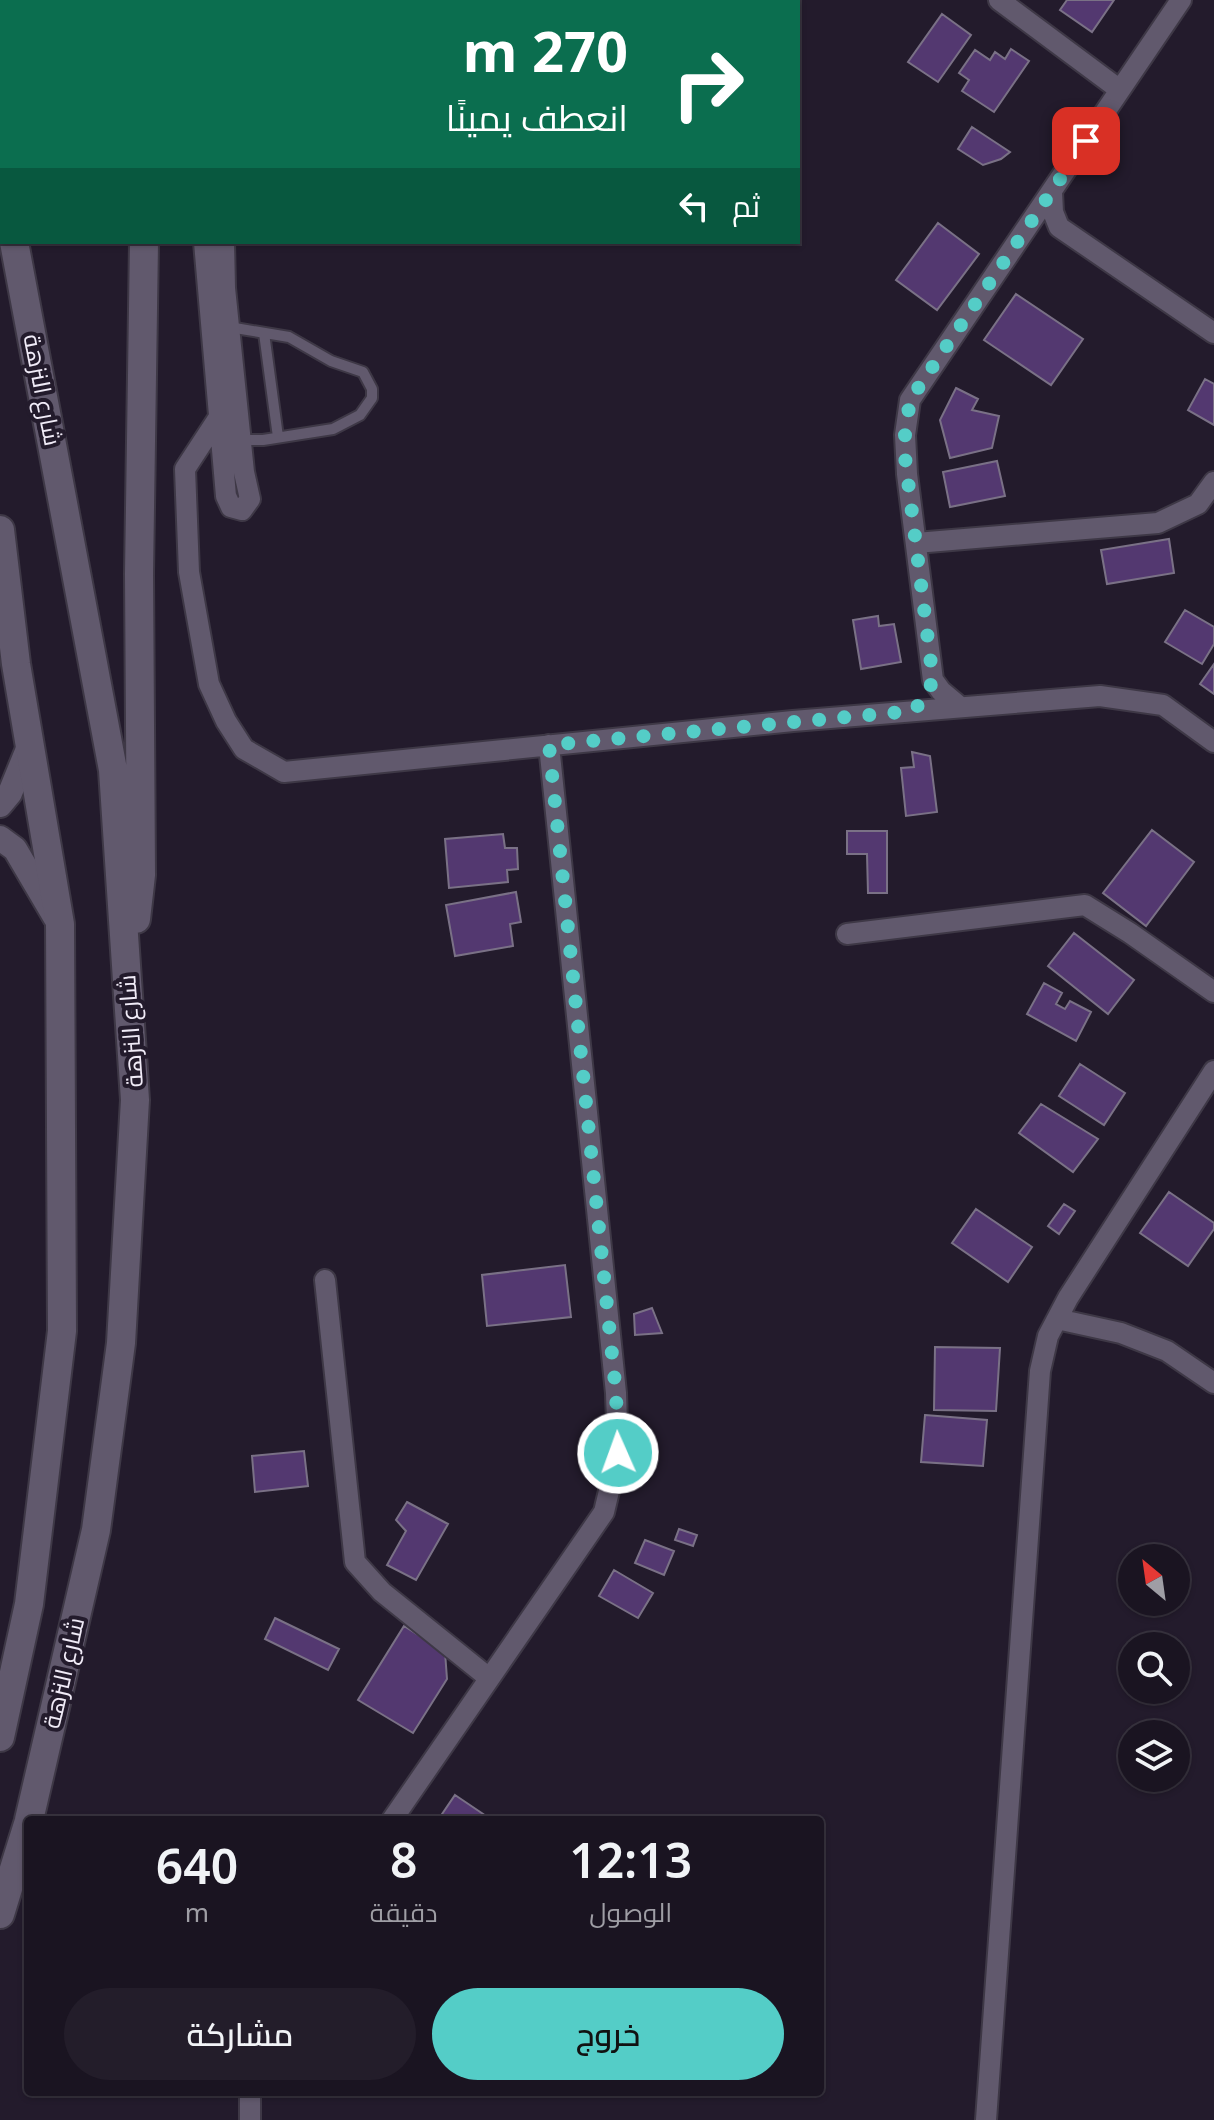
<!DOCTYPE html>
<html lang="ar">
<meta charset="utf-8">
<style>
body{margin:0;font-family:"Noto Sans",Cairo,sans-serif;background:#231d2a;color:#f1f3f6;direction:rtl;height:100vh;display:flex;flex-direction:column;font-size:30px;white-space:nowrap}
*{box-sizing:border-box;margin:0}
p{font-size:26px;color:#9f9ea5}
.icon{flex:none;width:44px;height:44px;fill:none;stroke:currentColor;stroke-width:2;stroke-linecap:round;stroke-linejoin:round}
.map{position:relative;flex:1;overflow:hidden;direction:ltr}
.drawer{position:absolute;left:24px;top:1816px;width:800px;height:280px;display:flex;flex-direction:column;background:#1a1421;border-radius:8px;box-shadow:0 2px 6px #0004,0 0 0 2px #38333f;direction:rtl}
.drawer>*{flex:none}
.banner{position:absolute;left:0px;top:0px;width:800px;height:244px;box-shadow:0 2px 6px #0004,0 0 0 2px #38333f;direction:rtl;background:#0b6e4f;color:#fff;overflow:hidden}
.needle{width:52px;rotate:331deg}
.controls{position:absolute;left:1118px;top:1544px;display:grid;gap:16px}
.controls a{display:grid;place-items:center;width:72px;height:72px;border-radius:50%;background:#1a1421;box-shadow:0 2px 6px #0004,0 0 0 2px #38333f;font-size:40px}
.pin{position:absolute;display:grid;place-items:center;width:68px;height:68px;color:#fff;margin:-34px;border-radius:16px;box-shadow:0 4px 12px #0006}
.me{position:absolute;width:88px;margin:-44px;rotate:358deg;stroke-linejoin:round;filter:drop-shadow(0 0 6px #0008)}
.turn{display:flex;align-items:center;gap:28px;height:168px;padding:0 40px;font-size:36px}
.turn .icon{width:104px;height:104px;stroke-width:2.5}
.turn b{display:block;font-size:56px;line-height:68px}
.then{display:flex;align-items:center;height:76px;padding:0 40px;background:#0003;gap:16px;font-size:30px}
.eta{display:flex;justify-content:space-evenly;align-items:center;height:136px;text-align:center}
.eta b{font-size:48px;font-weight:600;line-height:56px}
.primary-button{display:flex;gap:16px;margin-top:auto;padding:16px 40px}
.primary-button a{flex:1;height:92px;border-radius:48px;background:#54cdc7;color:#111;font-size:32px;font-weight:600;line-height:92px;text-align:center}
.primary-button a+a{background:#231d2a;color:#f1f3f6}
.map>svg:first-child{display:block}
.building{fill:#533870;stroke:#7a7186;stroke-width:2}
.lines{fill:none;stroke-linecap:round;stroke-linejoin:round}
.service-casing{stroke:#3e3846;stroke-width:14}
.minor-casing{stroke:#3e3846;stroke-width:24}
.tertiary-casing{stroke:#3e3846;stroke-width:28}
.secondary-casing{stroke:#3e3846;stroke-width:32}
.service{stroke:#61596d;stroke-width:10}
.minor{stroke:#61596d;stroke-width:20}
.tertiary{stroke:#61596d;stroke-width:24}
.secondary{stroke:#61596d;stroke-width:28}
.route{stroke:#54cdc7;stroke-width:14;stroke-dasharray:0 25.2}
.labels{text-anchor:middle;stroke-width:8;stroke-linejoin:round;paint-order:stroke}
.street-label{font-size:24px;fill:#f0ebf7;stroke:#231b2c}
</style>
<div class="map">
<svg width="1214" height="2120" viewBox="0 0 1214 2120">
<rect width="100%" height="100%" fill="#231b2c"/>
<path class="building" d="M301 0H343L344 2H285Z
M1067 0H1114L1092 32 1060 10Z
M942 14 971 35 938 82 908 62Z
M1011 49 1029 61 994 112 962 91 969 80 959 73 975 50 990 60 995 52 1005 59Z
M972 127 1010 152 1001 159 983 165 958 149Z
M938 223 979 254 937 310 896 280Z
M1016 294 1083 339 1051 385 984 340Z
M1205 379 1214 384V425L1188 410Z
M956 388 978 399 972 410 999 416 992 448 950 458 940 420Z
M997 461 1005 496 950 507 943 472Z
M1169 539 1174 573 1107 584 1101 550Z
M1185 610 1214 627V644L1202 664 1165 642Z
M878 616 879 626 894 624 901 662 861 669 853 620Z
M1214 664V694L1200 684Z
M912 752 930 756 937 812 906 816 901 768 914 767Z
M1152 830 1194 862 1146 926 1103 893Z
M847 831H887V893H868L867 854H847Z
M503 834 505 848H517L518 869 507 870 508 882 449 888 445 839Z
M516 892 521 922 510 924 513 946 455 956 446 905Z
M1074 933 1134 980 1108 1014 1048 966Z
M1044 983 1062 993 1056 1004 1065 1009 1070 1001 1091 1012 1076 1041 1027 1014Z
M1080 1064 1125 1093 1104 1125 1059 1096Z
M1041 1104 1098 1139 1073 1172 1019 1133Z
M1169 1192 1214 1223V1229L1188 1266 1140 1233Z
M1064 1204 1075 1211 1059 1234 1048 1226Z
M976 1209 1032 1247 1008 1282 952 1243Z
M565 1265 571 1317 487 1326 482 1275Z
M652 1308 662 1333 635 1335 634 1314Z
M935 1347 1000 1348 996 1411 934 1410Z
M925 1415 987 1420 983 1466 921 1462Z
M304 1451 308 1486 255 1492 252 1456Z
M407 1502 448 1524 416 1580 387 1565 406 1531 396 1520Z
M679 1529 697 1535 693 1546 675 1540Z
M645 1540 674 1551 664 1575 635 1563Z
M614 1570 653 1593 638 1618 599 1596Z
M275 1618 339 1649 328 1670 265 1639Z
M404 1626 445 1652 447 1679 413 1733 358 1700Z
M455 1795 492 1820H438Z"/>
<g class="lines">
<defs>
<path id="service" d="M229 327 289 337 331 361 363 372 372 389V398L360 415 333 429 263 440H240
M264 333 278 437"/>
<path id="minor" d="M180 0V2
M503 0V2
M999 0 1120 90
M1052 192 1053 212 1059 227 1214 333
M204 242 226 496 231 507 242 510 250 499 244 472 225 288 224 242
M219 417 185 469 189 572 209 684 226 721 244 749 284 772 793 721 1100 696 1163 705 1214 742
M916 543 1158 523 1198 504 1214 482
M960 707 941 691 933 680 907 474 905 435 910 400 1181 0
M847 934 1085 905 1130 933 1214 992
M325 1280 355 1562 382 1592 489 1678
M1057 1319 1121 1333 1167 1351 1214 1383
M392 1820 604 1512 618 1453 616 1393 549 745
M250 2092V2120
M986 2120 1040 1371 1048 1336 1068 1298 1214 1071"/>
<path id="tertiary" d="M0 805 10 793 30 744
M0 838 15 849 55 917"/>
<path id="secondary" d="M0 167 2 177
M14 242 113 770 135 1100 121 1343 96 1530 29 1820
M0 530 16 664 60 924 62 1331 29 1604 0 1737
M136 919 141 875 139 574 144 242
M0 1914 28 1824"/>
</defs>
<use href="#service" class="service-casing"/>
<use href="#minor" class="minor-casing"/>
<use href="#tertiary" class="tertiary-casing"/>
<use href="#secondary" class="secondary-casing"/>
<use href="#service" class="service"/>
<use href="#minor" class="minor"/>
<use href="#tertiary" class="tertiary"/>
<use href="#secondary" class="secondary"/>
</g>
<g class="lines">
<path class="route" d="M618 1453 616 1393 549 745 912 711 924 700 933 680 905 457V435L910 400 1086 141"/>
</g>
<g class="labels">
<g class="street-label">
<text transform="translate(42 390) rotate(79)" y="8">شارع النزهة</text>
<text transform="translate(131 1031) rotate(-94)" y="8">شارع النزهة</text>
<text transform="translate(64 1673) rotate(-77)" y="8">شارع النزهة</text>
</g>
</g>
</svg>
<div class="controls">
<a><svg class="needle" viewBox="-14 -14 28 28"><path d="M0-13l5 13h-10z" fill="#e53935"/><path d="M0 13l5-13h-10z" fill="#9f9ea5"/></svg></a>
<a><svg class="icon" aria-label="search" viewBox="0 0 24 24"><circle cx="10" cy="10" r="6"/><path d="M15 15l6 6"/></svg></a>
<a><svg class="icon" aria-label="layers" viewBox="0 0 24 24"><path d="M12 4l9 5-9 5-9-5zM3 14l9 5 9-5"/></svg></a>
</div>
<div class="pin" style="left:1086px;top:141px;background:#d93025"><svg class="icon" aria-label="arrive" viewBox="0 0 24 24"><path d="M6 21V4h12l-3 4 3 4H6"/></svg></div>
<svg class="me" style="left:618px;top:1453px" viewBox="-20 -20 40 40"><circle r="17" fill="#54cdc7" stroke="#fff" stroke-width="3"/><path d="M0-11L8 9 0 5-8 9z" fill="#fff"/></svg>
<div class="banner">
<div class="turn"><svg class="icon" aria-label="right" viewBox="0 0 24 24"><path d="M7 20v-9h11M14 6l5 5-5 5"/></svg><div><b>270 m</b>انعطف يمينًا</div></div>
<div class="then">ثم<svg class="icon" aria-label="left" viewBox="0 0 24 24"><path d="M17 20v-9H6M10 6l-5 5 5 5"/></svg></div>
</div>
<section class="drawer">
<div class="eta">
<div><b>12:13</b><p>الوصول</p></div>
<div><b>8</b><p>دقيقة</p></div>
<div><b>640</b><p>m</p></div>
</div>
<div class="primary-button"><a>خروج</a><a>مشاركة</a></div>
</section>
</div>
